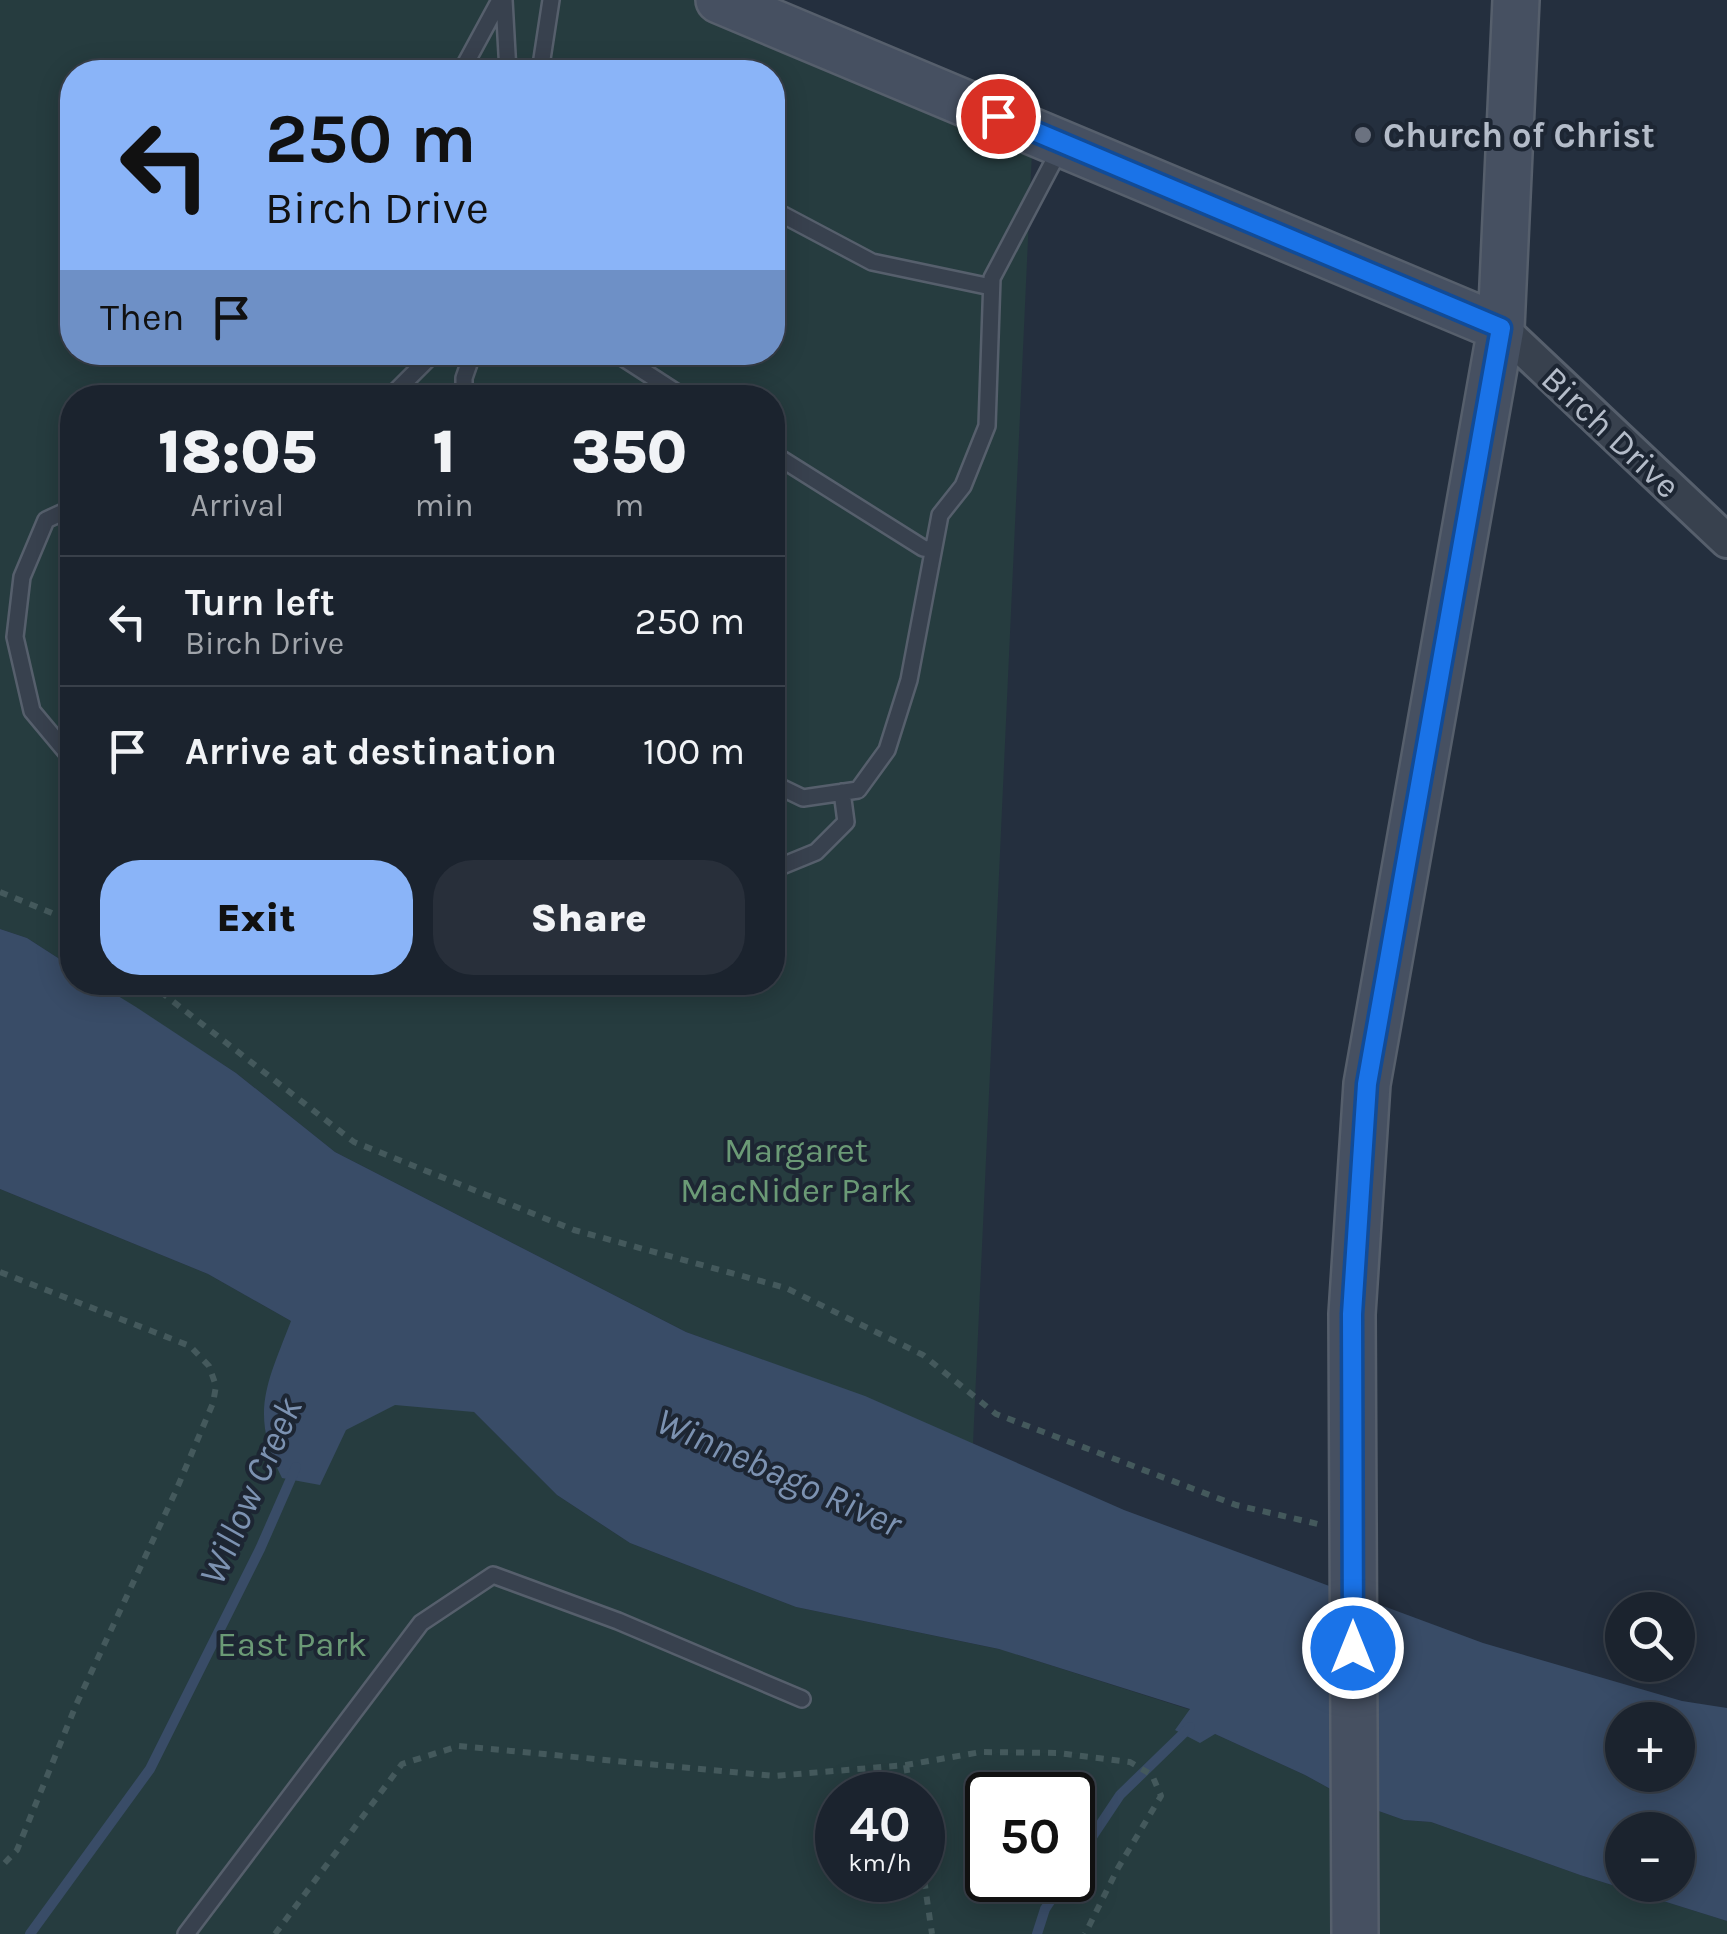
<!DOCTYPE html>
<meta charset="utf-8">
<style>
body{margin:0;font-family:Karla,sans-serif;background:#282f3a;color:#f1f3f6;height:100vh;display:flex;flex-direction:column;font-size:38px;white-space:nowrap}
*{box-sizing:border-box;margin:0}
p{font-size:32px;color:#a0a4aa}
.icon{flex:none;width:55px;height:55px;fill:none;stroke:currentColor;stroke-width:2;stroke-linecap:round;stroke-linejoin:round}
.map{position:relative;flex:1;overflow:hidden}
.panel{position:absolute;left:60px;top:385px;width:725px;height:610px;display:flex;flex-direction:column;background:#1b232e;border-radius:40px;box-shadow:0 5px 25px #0003,0 0 0 2px #39404a}
.panel>*{flex:none}
.guide{position:absolute;left:60px;top:60px;width:725px;height:305px;border-radius:40px;box-shadow:0 5px 25px #0003,0 0 0 2px #39404a;background:#8ab4f8;color:#111;overflow:hidden}
.fabs{position:absolute;left:1605px;top:1592px;display:grid;gap:20px}
.fabs a{display:grid;place-items:center;width:90px;height:90px;border-radius:50%;background:#1b232e;box-shadow:0 5px 25px #0003,0 0 0 2px #39404a;font-size:50px}
.speed{position:absolute;left:815px;top:1772px;display:flex;gap:20px;font-size:50px;font-weight:700;text-align:center}
.speed>*{display:grid;place-content:center;width:130px;height:130px;border-radius:50%;background:#1b232e;box-shadow:0 5px 25px #0003,0 0 0 2px #39404a;line-height:1}
.speed small{font-size:25px;font-weight:400}
.speed .limit{border:5px solid #111;border-radius:15px;background:#fff;color:#111}
.pin{position:absolute;display:grid;place-items:center;width:85px;height:85px;color:#fff;margin:-42px;border:5px solid #fff;border-radius:50%;box-shadow:0 2px 10px #0007}
.me{position:absolute;width:110px;margin:-55px;rotate:0deg;stroke-linejoin:round;filter:drop-shadow(0 0 8px #0008)}
.turn{display:flex;align-items:center;gap:35px;height:210px;padding:0 40px;font-size:45px}
.turn .icon{width:130px;height:130px;stroke-width:2.5}
.turn b{display:block;font-size:70px;line-height:85px}
.then{display:flex;align-items:center;height:95px;padding:0 40px;background:#0003;gap:20px;font-size:38px}
.eta{display:flex;justify-content:space-evenly;align-items:center;height:170px;text-align:center}
.eta b{font-size:60px;font-weight:800;line-height:70px}
.cta{display:flex;gap:20px;margin-top:auto;padding:20px 40px}
.cta a{flex:1;height:115px;border-radius:40px;background:#8ab4f8;color:#111;font-size:40px;font-weight:800;line-height:115px;text-align:center}
.cta a+a{background:#282f3a;color:#f1f3f6}
ul{padding:0;list-style:none}
li{display:flex;align-items:center;gap:30px;height:130px;padding:0 40px;border-top:2px solid #39404a}
li div{flex:1}
li b{display:block;font-size:38px}
li em{font-style:normal}
.map>svg:first-child{display:block}
.green{fill:#263c3f;fill-rule:evenodd}
.water{fill:#394c67;fill-rule:evenodd}
.lines{fill:none;stroke-linecap:round;stroke-linejoin:round}
.stream{stroke:#394c67;stroke-width:10}
.lane-casing{stroke:#565f6c;stroke-width:20}
.street-casing{stroke:#565f6c;stroke-width:38}
.secondary-casing{stroke:#565f6c;stroke-width:50}
.path{stroke:#44595c;stroke-width:6;stroke-dasharray:8 8;stroke-linecap:butt}
.lane{stroke:#38414e;stroke-width:15}
.street{stroke:#38414e;stroke-width:32}
.secondary{stroke:#465061;stroke-width:45}
.route-casing{stroke:#114b97;stroke-width:25}
.route{stroke:#1a73e8;stroke-width:18}
.worship-dot{fill:#6b7280;stroke:#1d2633;stroke-width:4}
.labels{text-anchor:middle;stroke-width:8;stroke-linejoin:round;paint-order:stroke}
.poi-label{font-size:35px;font-weight:bold;fill:#b4bcc9;stroke:#1d2633;text-anchor:start}
.street-label{font-size:35px;fill:#b4bcc9;stroke:#1d2633}
.park-label{font-size:35px;fill:#6b9a76;stroke:#1d2633}
.water-label{font-size:38px;font-style:italic;fill:#7c92b1;stroke:#1d2633}
</style>
<div class="map">
<svg width="1727" height="1934" viewBox="0 0 1727 1934">
<rect width="100%" height="100%" fill="#242f3e"/>
<path class="green" d="M0 0H719L1033 130 973 1444 862 1396 686 1332 335 1152 236 1073 97 983 772 982V398H72V967L27 938 0 929ZM72 72H772V352H72Z
M0 1189 208 1274 291 1321 474 1412 557 1495 630 1543 796 1607 1003 1650 1191 1710 1215 1734 1305 1775 1356 1803 1404 1820 1431 1822 1580 1875 1727 1921V1934H0ZM838 1795H922V1880H838ZM988 1795H1072V1880H988Z"/>
<path class="water" d="M0 929 27 938 72 967V982L97 983 136 1007 236 1073 335 1152 686 1332 865 1396 1124 1510 1483 1643 1682 1701 1727 1708V1921L1580 1875 1431 1822 1404 1820 1356 1803 1305 1775 1215 1734 1200 1743 1175 1730 1190 1709 999 1649 796 1607 630 1543 557 1495 474 1412 395 1405 346 1430 320 1485 282 1478C249 1413 267 1384 291 1321L208 1274 0 1189ZM1622 1720H1678V1775H1622ZM1622 1830H1678V1885H1622Z"/>
<g class="lines">
<path class="stream" d="M1072 1867 1120 1795 1190 1727
M30 1934 150 1769 260 1549 296 1467
M1037 1934 1045 1909 1064 1880"/>
<defs>
<path id="lane" d="M504 0 508 72
M461 72 500 0
M540 72 551 0
M772 209 872 262 991 287
M614 352 685 398
M389 398 435 352
M464 398V378L473 352
M772 453 923 548 933 550
M72 508 46 520 22 577 15 637 32 711 72 759
M772 783 803 798 858 790 887 750 909 680 940 515 963 486 987 426 992 278 1060 149
M772 870 816 852 846 822 842 792
M186 1934 421 1623 493 1575 618 1621 802 1699"/>
<path id="street" d="M1501 328 1727 541"/>
<path id="secondary" d="M719 0 1501 328
M1355 1934 1352 1314 1367 1084 1501 328 1516 0"/>
</defs>
<use href="#lane" class="lane-casing"/>
<use href="#street" class="street-casing"/>
<use href="#secondary" class="secondary-casing"/>
<path class="path" d="M0 892 62 917 72 925
M148 982 354 1142 574 1230 786 1288 923 1355 996 1414 1236 1505 1318 1524
M0 1272 190 1346 209 1366 216 1386 213 1403 175 1493 76 1705 17 1850 0 1868
M906 1765 911 1795
M922 1865 932 1934
M275 1934 402 1764 459 1746 774 1776 906 1765 981 1752 1058 1753 1130 1762 1152 1775 1161 1796 1118 1868 1085 1934"/>
<use href="#lane" class="lane"/>
<use href="#street" class="street"/>
<use href="#secondary" class="secondary"/>
</g>
<g class="lines">
<defs>
<path id="route" d="M998 116 1501 328 1367 1084 1352 1314 1353 1648"/>
</defs>
<use href="#route" class="route-casing"/>
<use href="#route" class="route"/>
</g>
<circle class="worship-dot" cx="1363" cy="135" r="10"/>
<g class="labels">
<g class="poi-label">
<text x="1383" y="147">Church of Christ</text>
</g>
<g class="street-label">
<text transform="translate(1611 432) rotate(43)" y="12">Birch Drive</text>
</g>
<g class="park-label">
<text x="796" y="1162">Margaret<tspan x="796" dy="40">MacNider Park</tspan></text>
<text x="292" y="1656">East Park</text>
</g>
<g class="water-label">
<text transform="translate(779 1472) rotate(24)" y="13">Winnebago River</text>
<text transform="translate(250 1491) rotate(-66)" y="13">Willow Creek</text>
</g>
</g>
</svg>
<div class="fabs">
<a><svg class="icon" aria-label="search" viewBox="0 0 24 24"><circle cx="10" cy="10" r="6"/><path d="M15 15l6 6"/></svg></a>
<a>+</a>
<a>−</a>
</div>
<div class="speed"><div>40<small>km/h</small></div><div class="limit">50</div></div>
<div class="pin" style="left:998px;top:116px;background:#d93025"><svg class="icon" aria-label="arrive" viewBox="0 0 24 24"><path d="M6 21V4h12l-3 4 3 4H6"/></svg></div>
<svg class="me" style="left:1353px;top:1648px" viewBox="-20 -20 40 40"><circle r="17" fill="#1a73e8" stroke="#fff" stroke-width="3"/><path d="M0-11L8 9 0 5-8 9z" fill="#fff"/></svg>
<div class="guide">
<div class="turn"><svg class="icon" aria-label="left" viewBox="0 0 24 24"><path d="M17 20v-9H6M10 6l-5 5 5 5"/></svg><div><b>250 m</b>Birch Drive</div></div>
<div class="then">Then<svg class="icon" aria-label="arrive" viewBox="0 0 24 24"><path d="M6 21V4h12l-3 4 3 4H6"/></svg></div>
</div>
<section class="panel">
<div class="eta">
<div><b>18:05</b><p>Arrival</p></div>
<div><b>1</b><p>min</p></div>
<div><b>350</b><p>m</p></div>
</div>
<ul>
<li><svg class="icon" aria-label="left" viewBox="0 0 24 24"><path d="M17 20v-9H6M10 6l-5 5 5 5"/></svg><div><b>Turn left</b><p>Birch Drive</p></div><em>250 m</em></li>
<li><svg class="icon" aria-label="arrive" viewBox="0 0 24 24"><path d="M6 21V4h12l-3 4 3 4H6"/></svg><div><b>Arrive at destination</b></div><em>100 m</em></li>
</ul>
<div class="cta"><a>Exit</a><a>Share</a></div>
</section>
</div>
